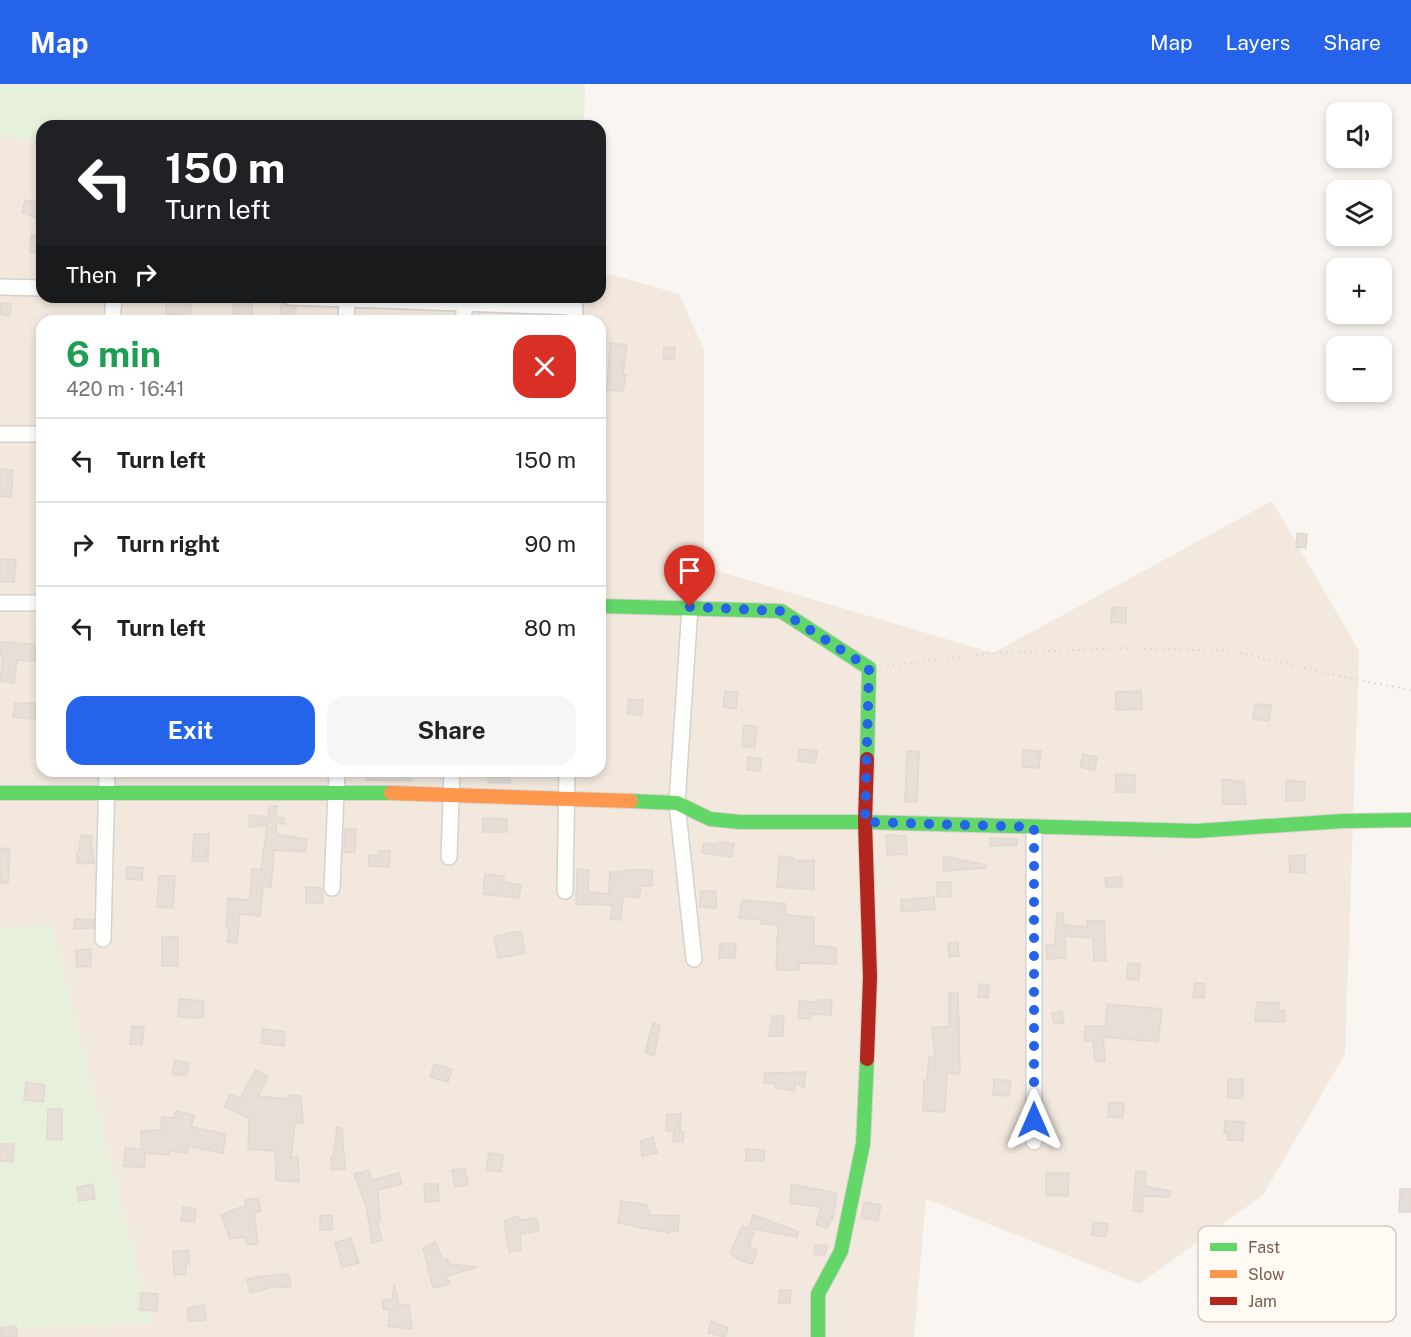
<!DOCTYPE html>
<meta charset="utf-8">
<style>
body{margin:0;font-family:"Public Sans",sans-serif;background:#f6f6f6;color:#222;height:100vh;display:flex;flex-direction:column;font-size:22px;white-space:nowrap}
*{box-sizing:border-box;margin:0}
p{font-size:20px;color:#767676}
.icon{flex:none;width:33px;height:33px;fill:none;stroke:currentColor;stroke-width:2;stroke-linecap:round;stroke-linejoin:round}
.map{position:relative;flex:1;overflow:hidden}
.drawer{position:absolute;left:36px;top:231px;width:570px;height:462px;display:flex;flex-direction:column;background:#fff;border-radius:18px;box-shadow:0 3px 9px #0003}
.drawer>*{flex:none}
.banner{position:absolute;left:36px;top:36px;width:570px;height:183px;border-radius:18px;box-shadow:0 3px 9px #0003;background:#202124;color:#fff;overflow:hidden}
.controls{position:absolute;left:1326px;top:18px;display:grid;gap:12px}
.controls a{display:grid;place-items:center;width:66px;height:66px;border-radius:12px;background:#fff;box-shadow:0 3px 9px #0003;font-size:30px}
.pin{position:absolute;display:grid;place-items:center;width:51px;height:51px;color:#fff;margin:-62px -26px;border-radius:50% 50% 50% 0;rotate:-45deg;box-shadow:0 0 6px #0007}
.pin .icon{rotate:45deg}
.me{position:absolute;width:66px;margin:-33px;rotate:0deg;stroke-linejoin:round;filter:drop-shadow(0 0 4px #0008)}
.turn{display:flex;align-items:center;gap:21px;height:126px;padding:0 30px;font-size:27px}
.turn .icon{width:78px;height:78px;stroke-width:2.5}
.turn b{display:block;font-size:42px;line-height:51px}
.then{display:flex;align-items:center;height:57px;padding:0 30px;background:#0003;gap:12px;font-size:22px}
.round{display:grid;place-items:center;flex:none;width:63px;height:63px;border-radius:18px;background:#f6f6f6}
.headline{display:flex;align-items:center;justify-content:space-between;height:102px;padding:0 30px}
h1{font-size:36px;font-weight:700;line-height:45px;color:#1e9e55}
.button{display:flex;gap:12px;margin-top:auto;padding:12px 30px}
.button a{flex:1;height:69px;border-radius:18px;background:#2563eb;color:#fff;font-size:24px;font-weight:700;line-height:69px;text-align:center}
.button a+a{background:#f6f6f6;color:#222}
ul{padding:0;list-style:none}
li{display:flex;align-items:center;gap:18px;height:84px;padding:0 30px;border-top:2px solid #e0e0e0}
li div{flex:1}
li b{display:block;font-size:22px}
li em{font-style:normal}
header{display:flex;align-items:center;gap:36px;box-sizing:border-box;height:84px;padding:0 30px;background:#2563eb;color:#fff}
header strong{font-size:28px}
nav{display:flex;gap:33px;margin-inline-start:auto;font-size:21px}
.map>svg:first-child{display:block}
.residential{fill:#f2e8de;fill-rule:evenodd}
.green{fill:#e7f0db}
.building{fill:#e6ded7;stroke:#e2d8d2;stroke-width:1.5}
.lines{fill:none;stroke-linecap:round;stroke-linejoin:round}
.street-casing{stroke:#d7d1cb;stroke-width:18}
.fast-casing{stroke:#d9d2cb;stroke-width:16}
.slow-casing{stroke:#d9d2cb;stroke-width:16}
.jam-casing{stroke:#d9d2cb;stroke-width:16}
.path{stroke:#dcd5d0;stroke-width:2;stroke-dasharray:1.5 4.5;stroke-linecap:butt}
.street{stroke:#fefefd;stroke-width:15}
.fast{stroke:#63d668;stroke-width:14}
.slow{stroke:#ff974d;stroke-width:14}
.jam{stroke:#b3261e;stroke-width:14}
.route{stroke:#2563eb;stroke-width:10;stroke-dasharray:0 18}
.key{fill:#fffaf3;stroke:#d7cbc1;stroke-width:1.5}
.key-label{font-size:16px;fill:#7a5c4d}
</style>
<header>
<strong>Map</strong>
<nav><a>Map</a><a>Layers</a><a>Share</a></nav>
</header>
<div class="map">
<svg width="1411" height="1253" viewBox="0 0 1411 1253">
<rect width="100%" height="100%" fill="#f9f5f0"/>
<path class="residential" d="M0 52 42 56V213H600V195L609 190 679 210 704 266V483L993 569 1272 417 1359 567 1345 970 1263 1111 1139 1200 926 1115 914 1253H0ZM42 237H600V687H42Z"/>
<path class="green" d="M0 0H585L584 42H42V56H40L0 52Z
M52 841 151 1240 0 1244V844Z"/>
<path class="building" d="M25 116 41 120 37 133 22 129Z
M31 151H42V168H30Z
M166 217H191L190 232 166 230Z
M234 217 252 220 253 237H240V230L232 229Z
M1 219 11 220 10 232 0 230Z
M281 219 296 223V237H280Z
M610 259 627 261 623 291H626L623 307 607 306Z
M664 263 675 264 674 275H663Z
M0 385 13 386 11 413 0 412Z
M1297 449 1307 450 1306 464 1296 463Z
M0 475 16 476 14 498H0Z
M1112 523 1126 524V539L1111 538Z
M0 558 42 561V578L17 576 14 599 0 597 3 572H0Z
M725 607 738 608 736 625 723 623Z
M1141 607 1142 625 1116 626V608Z
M628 615 643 616 642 631 627 630Z
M15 619H42V636L13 633Z
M1255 620 1271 621 1269 637 1253 635Z
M744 641 757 643 755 664 742 662Z
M799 665 817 667 815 679 798 677Z
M1023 666 1041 667 1039 684 1022 683Z
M907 667H919L917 718H905Z
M1083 670 1097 673 1095 686 1080 683Z
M748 673 761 675 760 687 747 686Z
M367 687H393V692L411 693V697L366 696Z
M489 687H511L510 699H488Z
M1116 690 1135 691V708H1115Z
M1222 695 1244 698 1246 720H1223Z
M1286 696 1305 698 1304 717H1286Z
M269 722H277L276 733 284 734V740H276V750L307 755 305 768 274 766 271 803H263L260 832 240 830 237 859 227 858 229 844 226 843 228 814 250 816 252 785 261 786 267 741 248 743 250 731 268 733Z
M483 734 507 735V748H483Z
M345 745H356L355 768H344Z
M194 750H209L208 777H192Z
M81 751 92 752 91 766H93L94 779 77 780V767H79Z
M886 751 906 752 907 770 887 771Z
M990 754 1017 755V761L990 762Z
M719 758 734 760 732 773 702 769 704 759 717 760Z
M0 764 10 765 8 799H0Z
M379 767H390L389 783 368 782 369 771 379 772Z
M1305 771V789L1290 788 1289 772Z
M779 772 794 774V777L814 776V806L777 803Z
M944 772 986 781V784L943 787Z
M127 783 143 784 142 796 126 795Z
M577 785 589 786 588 808 609 810 610 788H624L625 786H652V802H641L639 814 623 812 621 836 610 835 612 821 576 820Z
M485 790 504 792V798L521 801 519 814 483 810Z
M159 792H175L173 824 157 823Z
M1122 793V802L1106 804 1105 794Z
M937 798H951V813H937Z
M306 803 322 804 323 820 306 819Z
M700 807H716V824L700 823Z
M934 813 935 825 901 828V816Z
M742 816 786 820 785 830 814 834V861L836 864 837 880 799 879V886H776L778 841 761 840V836L739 834Z
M1057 829H1063L1064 841 1087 843V837H1104L1106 877H1094L1093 854 1065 852 1066 874 1047 875 1046 861H1055Z
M75 835 94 836 93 844 74 845Z
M521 847 525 869 498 874 494 852Z
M162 853H178V882H162Z
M958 858 959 872 949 873 948 859Z
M720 859H736L735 874H719Z
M91 865V882L77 883 76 866Z
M1128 879 1140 880 1139 896 1127 895Z
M1195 899 1205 900 1204 914 1193 913Z
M979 900 989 901 988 914 978 913Z
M949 909H958L960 990 947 989 945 1028 923 1027 924 996H927L929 973 935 974 932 944 949 942Z
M179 915 204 917 203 934 178 933Z
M819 916H832L831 931 811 930V935L798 934 799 917 819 918Z
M1257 918 1279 919 1278 927H1285L1284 938 1255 937Z
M1107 920 1162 925 1158 958 1103 953 1105 977 1095 978 1093 957H1084L1085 942H1105Z
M1062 927 1064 939 1054 940 1052 929Z
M772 932H784L783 952H769Z
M653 939 660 941 654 971 645 969Z
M132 942 144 943 142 961 130 960Z
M263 945 285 948 284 962 261 959Z
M175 976 189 979 186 992 172 990Z
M434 980 452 985 448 998 430 993Z
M256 986 268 993 258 1012 290 1015V1011L301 1012 303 1039H295L291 1074 298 1073 299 1098 276 1096 275 1067 248 1065 249 1034 225 1023 230 1010 240 1014Z
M806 988 804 1004 796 998 794 1007 775 1004V1000L764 999 765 989Z
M994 995 1011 997 1009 1012 993 1011Z
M1228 995H1243V1014H1228Z
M26 998 45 1001 43 1018 24 1016Z
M1109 1018 1124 1019 1123 1034 1108 1033Z
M48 1025H62V1056L47 1055Z
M176 1027 194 1031 191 1043 226 1050 223 1069 188 1062 187 1069 169 1067V1071L145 1069 144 1084 124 1082 125 1064 142 1065 141 1047 161 1046 162 1033 174 1034Z
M667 1030H681L680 1048H684L683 1058 673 1057 674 1047 666 1046Z
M1225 1037 1244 1038 1243 1057 1227 1056 1228 1049H1224Z
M337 1043 342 1044 345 1085 332 1086 331 1073H333Z
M653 1053 657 1069 642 1072 641 1057Z
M0 1060H14L13 1078 0 1077Z
M746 1065 764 1066V1077H746Z
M489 1069 504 1071 501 1088 486 1086Z
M465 1084 468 1101 455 1103 452 1086Z
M369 1086 372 1096 399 1089 402 1100 378 1106 380 1137H377L382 1156 372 1159 366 1122 354 1090Z
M1136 1087 1146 1088 1145 1102 1170 1107 1169 1113 1144 1112 1142 1128 1133 1127Z
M1046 1089H1069L1068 1112 1046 1111Z
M93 1100 95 1115 79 1117 77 1103Z
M424 1100H438L439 1117 425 1118Z
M791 1100 837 1109 833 1135 831 1134 828 1144 816 1141 821 1123 790 1119Z
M1400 1105H1411V1128H1399Z
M258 1114 261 1127 254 1129 258 1159 247 1161 245 1153 230 1155 221 1131 246 1121 245 1116Z
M621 1117 647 1121 650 1131 679 1132 678 1147H669V1149L618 1139Z
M864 1118 881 1121 878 1137 861 1134Z
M183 1123 196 1125 195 1138 181 1137Z
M332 1131V1146H320V1132Z
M753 1131 798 1147 797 1153 749 1144Z
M518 1132 519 1136 537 1134 539 1147 520 1150 521 1166 509 1168 504 1137Z
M1094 1138 1108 1140 1106 1153 1091 1151Z
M742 1142 754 1148 749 1163 757 1166 753 1180 740 1176 730 1169Z
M351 1154 359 1179 342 1183 335 1159Z
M435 1158 443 1176 448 1175V1180L477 1183 447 1192 449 1200 433 1204 423 1164Z
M815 1161 828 1162 824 1172 814 1170Z
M188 1166 190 1180H186V1190L174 1191 173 1168Z
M289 1190 291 1202 277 1204 276 1202 250 1209 247 1195 261 1192Z
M394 1201 399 1221 409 1220 412 1245 388 1242 390 1226 383 1225V1216L392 1215Z
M780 1206H791L790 1219H778Z
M141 1209 158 1210 157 1227 140 1226Z
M204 1221 206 1236 189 1238 187 1224Z
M711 1237 728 1244 725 1253 708 1249Z
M16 1242 17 1253H0V1244Z"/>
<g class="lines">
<defs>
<path id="street" d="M0 203 42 204
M290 213 575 223 574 237
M112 237 114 213
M346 237 347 215
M463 237 465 219
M0 350H42
M0 519H42
M690 523 677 719 694 875
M449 773 452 687
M332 804 337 687
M565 807 567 687
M103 855 107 687
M1034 1058V743"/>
<path id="fast" d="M600 522 781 527 869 584 867 675
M0 709H391
M631 717 677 719 710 735 740 738H865L1196 747 1343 737 1411 736
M818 1253V1210L841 1167 863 1060 867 975"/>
<path id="slow" d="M391 709 631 717"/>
<path id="jam" d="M867 975 870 893 865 738 867 675"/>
</defs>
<use href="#street" class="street-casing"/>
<use href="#fast" class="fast-casing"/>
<use href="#slow" class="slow-casing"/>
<use href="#jam" class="jam-casing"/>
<path class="path" d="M887 582 993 569 1125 564 1234 567 1329 590 1411 606"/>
<use href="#street" class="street"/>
<use href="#fast" class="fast"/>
<use href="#slow" class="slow"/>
<use href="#jam" class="jam"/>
</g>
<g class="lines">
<path class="route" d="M690 523 781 527 869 584 865 738 1034 743V1036"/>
</g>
<rect x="1198" y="1142" width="198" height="96" rx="9" class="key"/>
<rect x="1210" y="1159" width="27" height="8" fill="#63d668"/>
<rect x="1210" y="1186" width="27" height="8" fill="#ff974d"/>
<rect x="1210" y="1213" width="27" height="8" fill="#b3261e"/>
<g class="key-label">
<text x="1248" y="1169">Fast</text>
<text x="1248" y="1196">Slow</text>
<text x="1248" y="1223">Jam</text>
</g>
</svg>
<div class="controls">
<a><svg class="icon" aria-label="sound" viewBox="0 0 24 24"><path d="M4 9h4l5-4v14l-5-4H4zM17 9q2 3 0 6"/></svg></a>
<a><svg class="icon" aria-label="layers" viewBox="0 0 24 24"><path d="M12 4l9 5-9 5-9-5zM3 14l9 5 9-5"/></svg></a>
<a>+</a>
<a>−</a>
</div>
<div class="pin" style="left:690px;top:523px;background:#d93025"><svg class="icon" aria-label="arrive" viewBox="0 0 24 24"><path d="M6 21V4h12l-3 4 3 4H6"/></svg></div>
<svg class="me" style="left:1034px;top:1036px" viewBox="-20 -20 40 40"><path d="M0-17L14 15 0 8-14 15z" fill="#2563eb" stroke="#fff" stroke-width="4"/></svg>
<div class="banner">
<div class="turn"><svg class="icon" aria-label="left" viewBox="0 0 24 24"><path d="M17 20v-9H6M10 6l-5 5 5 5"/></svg><div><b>150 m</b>Turn left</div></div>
<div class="then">Then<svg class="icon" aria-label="right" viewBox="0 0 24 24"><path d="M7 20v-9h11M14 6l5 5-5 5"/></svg></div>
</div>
<section class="drawer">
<div class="headline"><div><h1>6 min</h1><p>420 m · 16:41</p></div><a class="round" style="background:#d93025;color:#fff"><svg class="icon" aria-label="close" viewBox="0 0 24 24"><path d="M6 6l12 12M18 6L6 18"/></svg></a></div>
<ul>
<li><svg class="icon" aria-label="left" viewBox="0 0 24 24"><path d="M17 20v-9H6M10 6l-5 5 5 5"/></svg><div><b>Turn left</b></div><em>150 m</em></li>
<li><svg class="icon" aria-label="right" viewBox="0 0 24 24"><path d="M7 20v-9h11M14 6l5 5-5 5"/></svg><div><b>Turn right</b></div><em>90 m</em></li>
<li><svg class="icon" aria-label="left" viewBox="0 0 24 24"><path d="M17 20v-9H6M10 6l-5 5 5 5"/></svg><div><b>Turn left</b></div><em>80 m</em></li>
</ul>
<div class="button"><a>Exit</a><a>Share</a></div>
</section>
</div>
